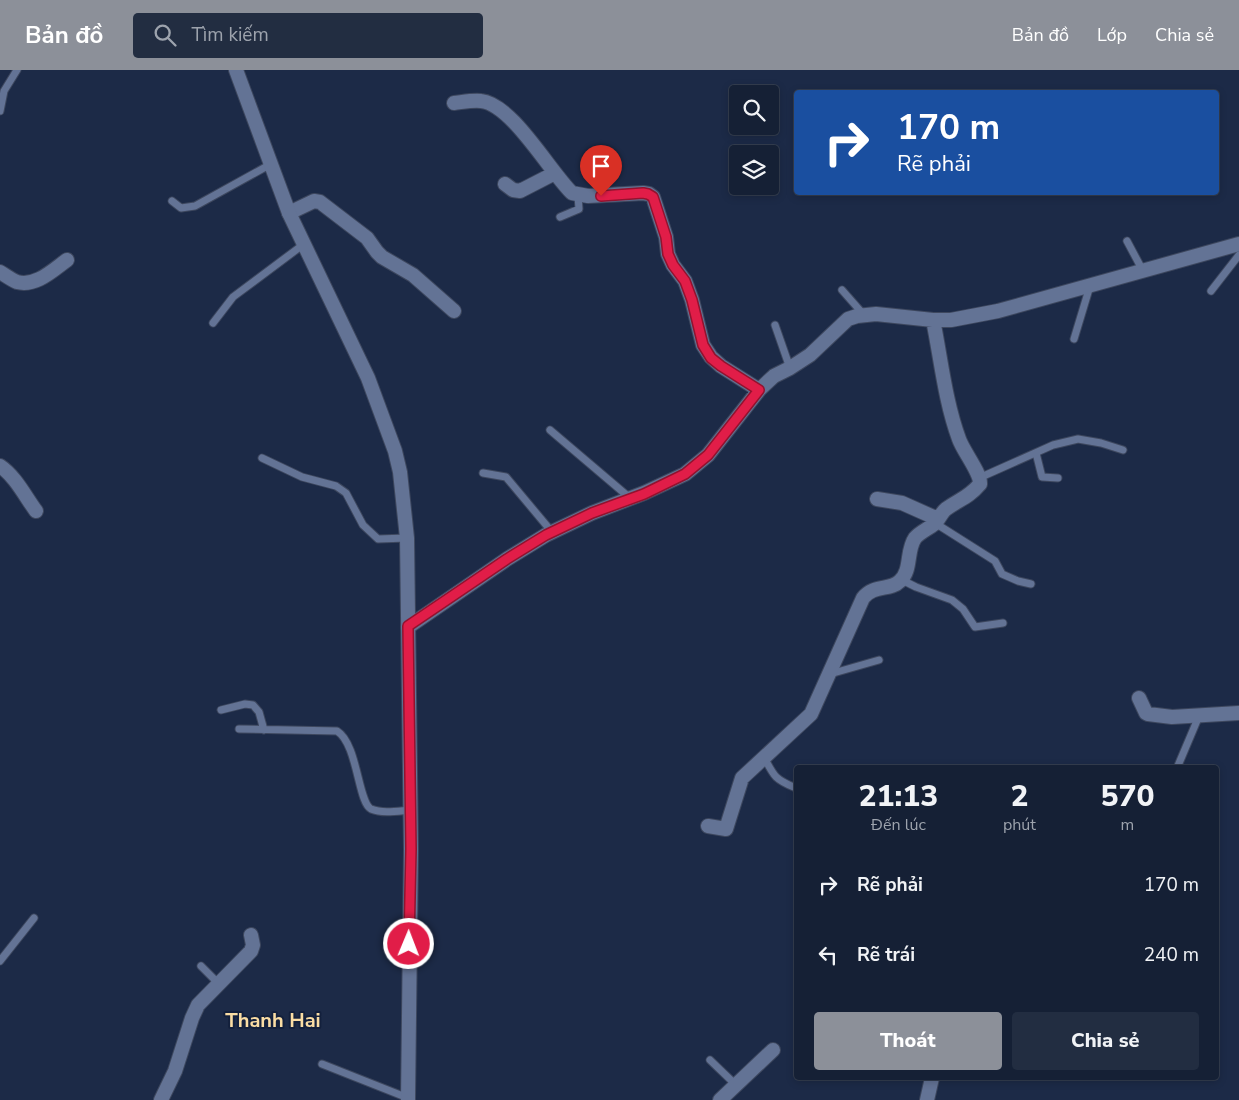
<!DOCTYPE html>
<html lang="vi">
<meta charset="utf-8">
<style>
body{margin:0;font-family:"Nunito Sans",sans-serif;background:#222d41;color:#f1f3f6;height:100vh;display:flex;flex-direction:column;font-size:19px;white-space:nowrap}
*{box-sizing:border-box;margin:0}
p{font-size:16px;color:#9da3ad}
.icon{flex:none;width:28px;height:28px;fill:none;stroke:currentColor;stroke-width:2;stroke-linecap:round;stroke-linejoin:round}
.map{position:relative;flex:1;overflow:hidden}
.sheet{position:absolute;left:794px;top:695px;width:425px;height:315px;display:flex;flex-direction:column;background:#152035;border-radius:5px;box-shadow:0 2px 8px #0003,0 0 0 1px #343e50}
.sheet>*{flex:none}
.banner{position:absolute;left:794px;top:20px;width:425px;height:105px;border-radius:5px;box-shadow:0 2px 8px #0003,0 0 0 1px #343e50;background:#1a4fa0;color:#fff;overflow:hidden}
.tools{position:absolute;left:729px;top:15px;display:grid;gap:10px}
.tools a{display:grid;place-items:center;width:50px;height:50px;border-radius:5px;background:#152035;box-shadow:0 2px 8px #0003,0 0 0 1px #343e50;font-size:25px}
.pin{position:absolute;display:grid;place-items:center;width:42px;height:42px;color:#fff;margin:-51px -21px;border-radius:50% 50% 50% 0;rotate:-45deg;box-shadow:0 0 5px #0007}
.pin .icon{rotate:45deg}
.me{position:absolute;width:55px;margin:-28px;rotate:1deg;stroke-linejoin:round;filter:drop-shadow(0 0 4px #0008)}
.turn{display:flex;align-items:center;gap:18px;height:105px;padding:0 20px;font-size:22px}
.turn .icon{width:65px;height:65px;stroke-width:2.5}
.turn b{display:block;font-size:35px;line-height:42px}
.eta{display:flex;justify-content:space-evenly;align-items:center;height:85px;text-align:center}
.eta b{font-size:30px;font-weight:800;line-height:35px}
.cta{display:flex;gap:10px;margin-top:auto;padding:10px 20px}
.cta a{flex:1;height:58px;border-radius:5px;background:#8c9099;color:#fff;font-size:20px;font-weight:800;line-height:58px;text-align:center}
.cta a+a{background:#222d41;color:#f1f3f6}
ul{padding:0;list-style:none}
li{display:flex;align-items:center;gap:15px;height:70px;padding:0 20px}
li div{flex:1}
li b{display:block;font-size:19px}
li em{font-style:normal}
header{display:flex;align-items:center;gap:30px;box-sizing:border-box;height:70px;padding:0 25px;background:#8c9099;color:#fff}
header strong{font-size:24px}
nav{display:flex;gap:28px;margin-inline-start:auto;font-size:18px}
.search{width:350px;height:45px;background:#222d41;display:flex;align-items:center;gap:12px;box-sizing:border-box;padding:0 18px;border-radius:5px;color:#9da3ad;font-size:19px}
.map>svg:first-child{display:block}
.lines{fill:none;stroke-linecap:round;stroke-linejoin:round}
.service-casing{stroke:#3d475e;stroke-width:9}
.minor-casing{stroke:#3d475e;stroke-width:16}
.tertiary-casing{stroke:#3d475e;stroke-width:16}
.service{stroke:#637395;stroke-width:7}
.minor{stroke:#637395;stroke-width:14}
.tertiary{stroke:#637395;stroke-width:14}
.route-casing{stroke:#92132f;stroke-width:12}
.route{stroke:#e11d48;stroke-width:9}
.labels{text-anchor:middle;stroke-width:4;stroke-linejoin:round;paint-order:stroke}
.district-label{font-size:20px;font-weight:bold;fill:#fadda4;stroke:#13203c}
</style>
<header>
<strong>Bản đồ</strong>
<div class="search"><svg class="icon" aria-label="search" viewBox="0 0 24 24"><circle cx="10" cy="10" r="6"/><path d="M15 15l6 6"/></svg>Tìm kiếm</div>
<nav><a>Bản đồ</a><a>Lớp</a><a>Chia sẻ</a></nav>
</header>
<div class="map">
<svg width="1239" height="1030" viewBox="0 0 1239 1030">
<rect width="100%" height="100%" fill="#1c2a47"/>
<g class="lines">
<defs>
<path id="service" d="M0 41 4 21 17 0
M172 131 181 138 195 136 271 94
M560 147 579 139 578 126
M1127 171 1143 201
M842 220 864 245
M1211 221 1239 185
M213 253 233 227 304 174
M775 255 790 298
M1074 269 1090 216
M550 360 630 428
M1036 383 1042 407 1058 408
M262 388 302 407 336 416 346 423 363 455 378 469 407 468
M483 403 506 407 552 462
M979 408 1053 375 1078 369 1101 373 1123 380
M935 453 995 491 1002 504 1018 511 1031 514
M902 510 916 517 952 530 963 539 975 557 1003 553
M830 604 879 590
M221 640 245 634 253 635 259 642 264 660
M239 659 337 661C358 674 358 733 371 739 383 744 398 741 410 740
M764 687C774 707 776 710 796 718
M1177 698 1199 646
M0 891 34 848
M201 896 219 914
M710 990 736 1015
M322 994 408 1028"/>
<path id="minor" d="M454 33C463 32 473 30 481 31 512 34 550 102 572 123L588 126 643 123 649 124 653 127 666 167 668 184 673 195 685 211 692 230 703 275 711 287 721 296 759 320
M505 114 513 120 520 121 555 103
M289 143 314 131 320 132 367 168 377 182 382 187 413 205 454 241
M0 202C5 205 12 210 17 212 36 217 53 200 67 190
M0 396C15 406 25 426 36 441
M877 429 902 433 938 449
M408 557 507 489 546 465 592 443 644 423 685 404 708 385 759 320 774 306 790 298 810 285 848 249 857 246 876 244 933 250H951L998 241 1239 174
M1139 628 1146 643 1148 644 1172 647 1239 643
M708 756 726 759 742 708 811 644 863 528C874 514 890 521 900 511 912 500 906 481 915 468 920 462 928 459 934 454 939 450 941 443 946 439 960 429 968 428 980 414 981 403 963 381 959 369 945 331 941 289 933 250
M161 1030 175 1001 192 948 198 935 251 881 253 875 251 865
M720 1030 773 980
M927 1030 932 1008"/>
<path id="tertiary" d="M236 0 289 143 368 308 395 381 400 402 407 468 411 779 408 1030"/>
</defs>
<use href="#service" class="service-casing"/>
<use href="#minor" class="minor-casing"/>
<use href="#tertiary" class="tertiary-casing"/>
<use href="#service" class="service"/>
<use href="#minor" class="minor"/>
<use href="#tertiary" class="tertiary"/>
</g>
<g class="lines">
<defs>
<path id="route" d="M409 874 411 779 408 556 507 489 546 465 592 443 644 424 685 404 708 385 759 320 721 296 711 288 703 275 692 230 685 211 673 195 668 184 666 167 653 127 648 124 643 123 601 126"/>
</defs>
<use href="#route" class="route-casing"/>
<use href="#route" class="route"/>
</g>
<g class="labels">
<g class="district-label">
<text x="273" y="957">Thanh Hai</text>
</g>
</g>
</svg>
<div class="tools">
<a><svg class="icon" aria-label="search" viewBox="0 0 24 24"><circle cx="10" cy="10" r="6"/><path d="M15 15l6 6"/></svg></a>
<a><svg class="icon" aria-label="layers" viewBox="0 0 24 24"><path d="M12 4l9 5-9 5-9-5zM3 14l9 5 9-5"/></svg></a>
</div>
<div class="pin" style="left:601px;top:126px;background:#d93025"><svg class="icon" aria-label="arrive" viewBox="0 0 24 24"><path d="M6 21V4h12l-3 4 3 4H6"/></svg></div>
<svg class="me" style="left:409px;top:874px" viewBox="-20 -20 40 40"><circle r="17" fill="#e11d48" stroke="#fff" stroke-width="3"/><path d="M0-11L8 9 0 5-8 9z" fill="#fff"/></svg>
<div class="banner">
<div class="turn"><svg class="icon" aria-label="right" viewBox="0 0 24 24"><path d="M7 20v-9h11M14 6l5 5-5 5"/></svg><div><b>170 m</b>Rẽ phải</div></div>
</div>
<section class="sheet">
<div class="eta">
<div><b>21:13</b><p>Đến lúc</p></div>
<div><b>2</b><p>phút</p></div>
<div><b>570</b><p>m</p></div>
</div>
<ul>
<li><svg class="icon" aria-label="right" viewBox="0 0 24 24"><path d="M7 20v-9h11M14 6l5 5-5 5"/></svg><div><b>Rẽ phải</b></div><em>170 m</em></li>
<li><svg class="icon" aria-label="left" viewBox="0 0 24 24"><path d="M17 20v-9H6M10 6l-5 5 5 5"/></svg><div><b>Rẽ trái</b></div><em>240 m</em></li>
</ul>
<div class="cta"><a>Thoát</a><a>Chia sẻ</a></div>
</section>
</div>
